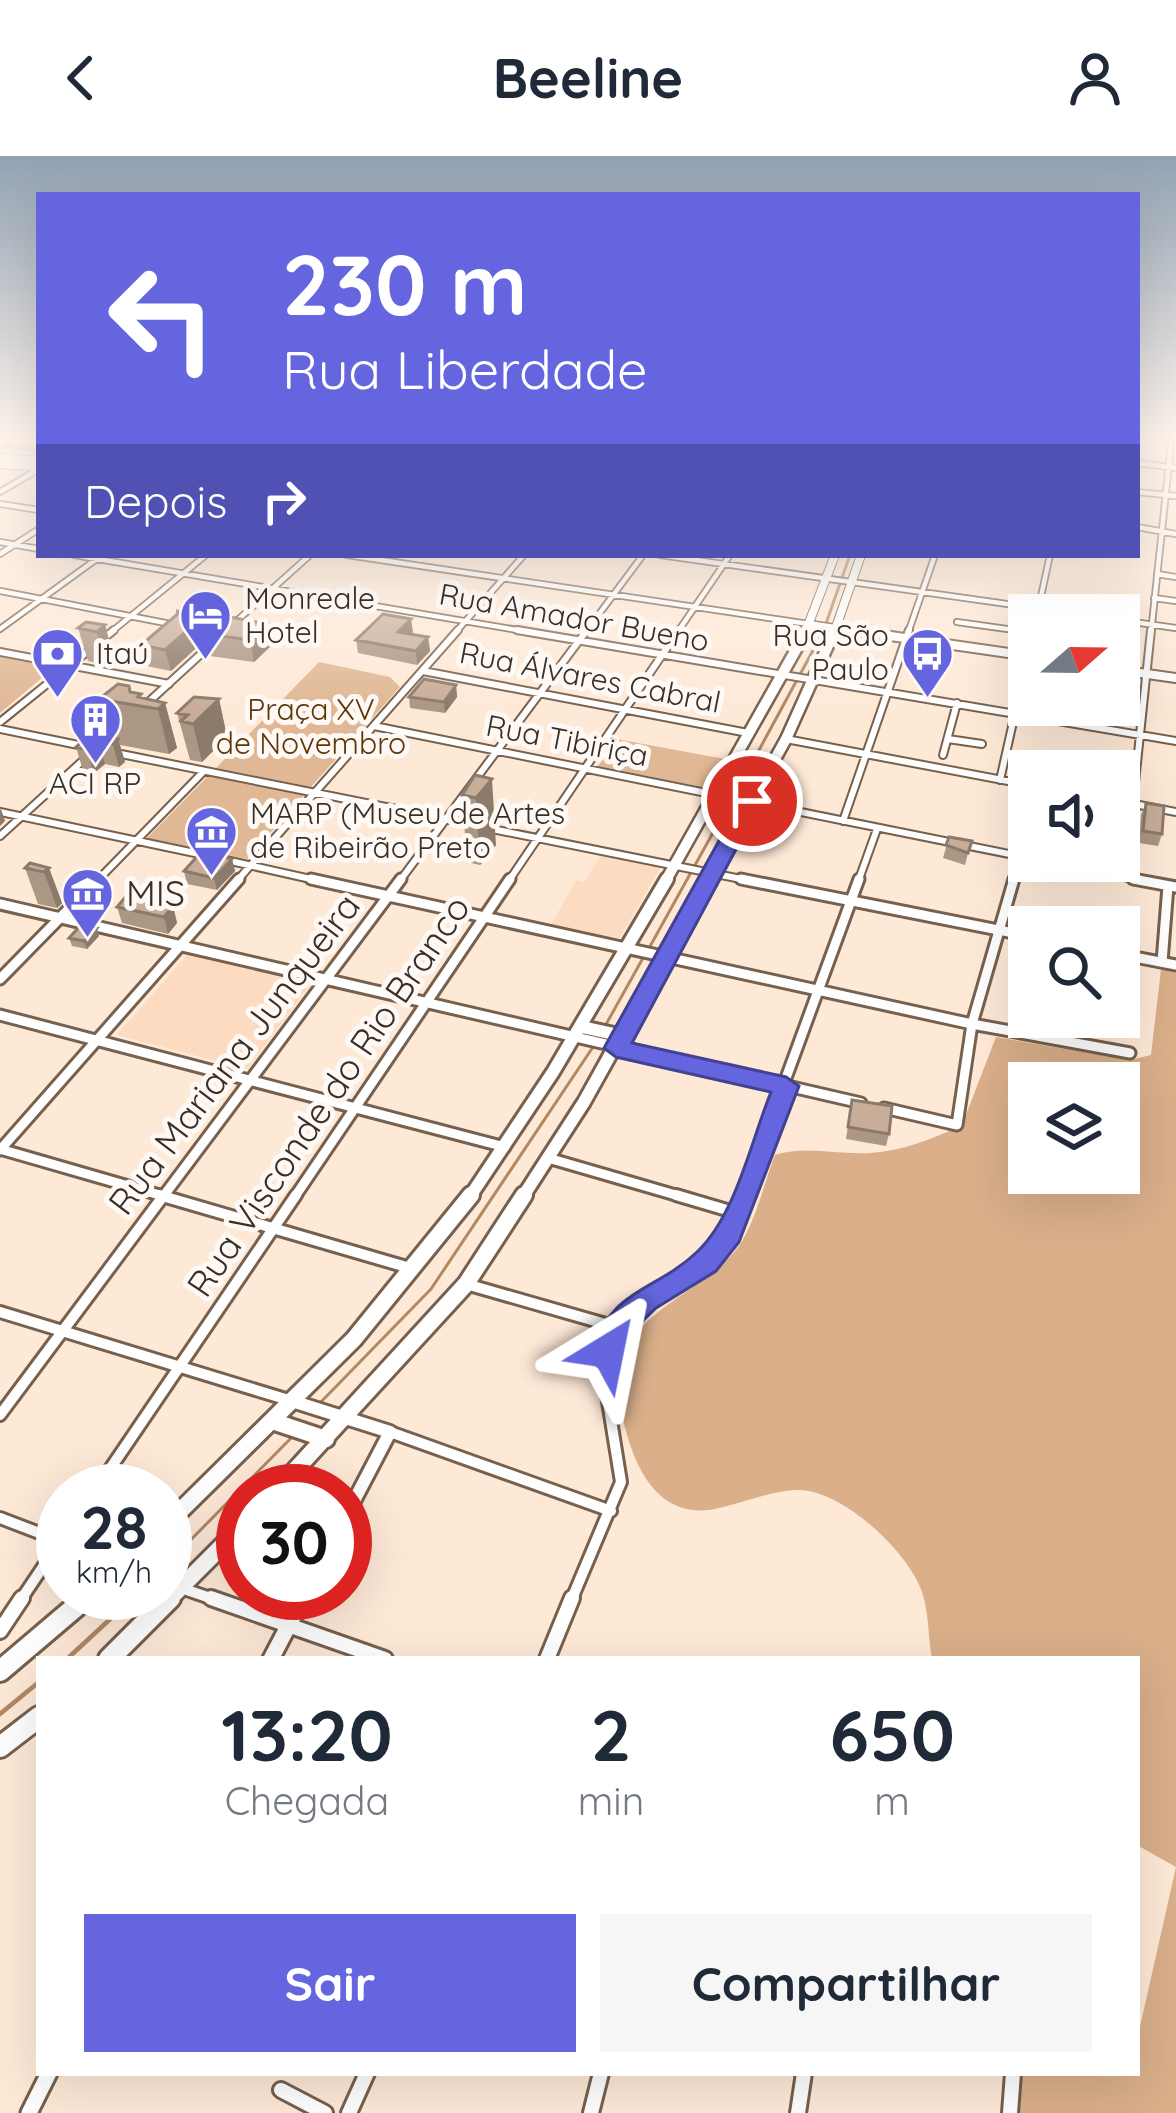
<!DOCTYPE html>
<html lang="pt">
<meta charset="utf-8">
<style>
body{margin:0;font-family:Quicksand,sans-serif;background:#f6f6f7;color:#1f2937;height:100vh;display:flex;flex-direction:column;font-size:45px;white-space:nowrap}
*{box-sizing:border-box;margin:0}
p{font-size:39px;color:#747a83}
.icon{flex:none;width:66px;height:66px;fill:none;stroke:currentColor;stroke-width:2;stroke-linecap:round;stroke-linejoin:round}
.map{position:relative;flex:1;overflow:hidden}
.sheet{position:absolute;left:36px;top:1500px;width:1104px;height:420px;display:flex;flex-direction:column;background:#fff;border-radius:0px;box-shadow:0 12px 48px #0002}
.sheet>*{flex:none}
.banner{position:absolute;left:36px;top:36px;width:1104px;height:366px;border-radius:0px;box-shadow:0 12px 48px #0002;background:#6566df;color:#fff;overflow:hidden}
.needle{width:78px;rotate:70deg}
.buttons{position:absolute;left:1008px;top:438px;display:grid;gap:24px}
.buttons a{display:grid;place-items:center;width:132px;height:132px;border-radius:0px;background:#fff;box-shadow:0 12px 48px #0002;font-size:60px}
.speed{position:absolute;left:36px;top:1308px;display:flex;gap:24px;font-size:60px;font-weight:700;text-align:center}
.speed>*{display:grid;place-content:center;width:156px;height:156px;border-radius:50%;background:#fff;box-shadow:0 12px 48px #0002;line-height:1}
.speed small{font-size:30px;font-weight:400}
.speed .limit{border:18px solid #d22;background:#fff;color:#111}
.pin{position:absolute;display:grid;place-items:center;width:102px;height:102px;color:#fff;margin:-51px;border:6px solid #fff;border-radius:50%;box-shadow:0 3px 12px #0007}
.me{position:absolute;width:132px;margin:-66px;rotate:35deg;stroke-linejoin:round;filter:drop-shadow(0 0 9px #0008)}
.turn{display:flex;align-items:center;gap:42px;height:252px;padding:0 48px;font-size:54px}
.turn .icon{width:156px;height:156px;stroke-width:2.5}
.turn b{display:block;font-size:84px;line-height:102px}
.then{display:flex;align-items:center;height:114px;padding:0 48px;background:#0003;gap:24px;font-size:45px}
.eta{display:flex;justify-content:space-evenly;align-items:center;height:204px;text-align:center}
.eta b{font-size:72px;font-weight:800;line-height:84px}
.button{display:flex;gap:24px;margin-top:auto;padding:24px 48px}
.button a{flex:1;height:138px;border-radius:0px;background:#6566df;color:#fff;font-size:48px;font-weight:800;line-height:138px;text-align:center}
.button a+a{background:#f6f6f7;color:#1f2937}
header{display:flex;justify-content:space-between;align-items:center;height:156px;padding:0 48px;background:#fff;font-size:54px;font-weight:800}
.map>svg:first-child{display:block}
.built{fill:#fcdbc0}
.green{fill:#e0b895}
.forest{fill:#daaf8a;fill-rule:evenodd}
.lines{fill:none;stroke-linecap:round;stroke-linejoin:round}
.stream-far1{stroke:#b18864;stroke-width:3}
.stream{stroke:#b18864;stroke-width:4.5}
.minor-far4-casing{stroke:#77604d;stroke-width:8}
.minor-far3-casing{stroke:#77604d;stroke-width:10}
.minor-far2-casing{stroke:#77604d;stroke-width:15}
.minor-far1-casing{stroke:#77604d;stroke-width:16}
.minor-casing{stroke:#77604d;stroke-width:20}
.tertiary-far3-casing{stroke:#77604d;stroke-width:9}
.tertiary-far2-casing{stroke:#77604d;stroke-width:12}
.tertiary-far1-casing{stroke:#77604d;stroke-width:18}
.tertiary-casing{stroke:#77604d;stroke-width:21}
.secondary-casing{stroke:#77604d;stroke-width:10}
.primary-far4-casing{stroke:#77604d;stroke-width:10}
.primary-far3-casing{stroke:#77604d;stroke-width:15}
.primary-far2-casing{stroke:#77604d;stroke-width:18}
.primary-far1-casing{stroke:#77604d;stroke-width:22}
.primary-casing{stroke:#77604d;stroke-width:26}
.minor-far4{stroke:#fff;stroke-width:4.5}
.minor-far3{stroke:#fff;stroke-width:6}
.minor-far2{stroke:#fff;stroke-width:9}
.minor-far1{stroke:#fff;stroke-width:10}
.minor{stroke:#fff;stroke-width:14}
.tertiary-far3{stroke:#fff;stroke-width:6}
.tertiary-far2{stroke:#fff;stroke-width:8}
.tertiary-far1{stroke:#fff;stroke-width:12}
.tertiary{stroke:#fff;stroke-width:15}
.secondary{stroke:#fff;stroke-width:8}
.primary-far4{stroke:#fff;stroke-width:8}
.primary-far3{stroke:#fff;stroke-width:10}
.primary-far2{stroke:#fff;stroke-width:12}
.primary-far1{stroke:#fff;stroke-width:16}
.primary{stroke:#fff;stroke-width:20}
.wall{fill:#ac9684}
.shaded-wall{fill:#8c7a6b}
.building{fill:#c8ae99;stroke:#8c7a6b;stroke-width:3}
.route{fill:#6566df;stroke:#424291;stroke-width:3}
.labels{text-anchor:middle;stroke-width:10;stroke-linejoin:round;paint-order:stroke}
.far-poi-label{font-size:30px;fill:#392f27;stroke:#fef9f5;text-anchor:start}
.far-street-label{font-size:30px;fill:#392f27;stroke:#fef9f5}
.far-park-label{font-size:30px;fill:#5e3507;stroke:#fef9f5}
.poi-label{font-size:36px;fill:#392f27;stroke:#fef9f5;text-anchor:start}
.street-label{font-size:36px;fill:#392f27;stroke:#fef9f5}
</style>
<header><svg class="icon" aria-label="back" viewBox="0 0 24 24"><path d="M15 5l-7 7 7 7"/></svg>Beeline<svg class="icon" aria-label="person" viewBox="0 0 24 24"><circle cx="12" cy="8" r="4"/><path d="M4 21q1-7 8-7t8 7"/></svg></header>
<div class="map">
<svg width="1176" height="1957" viewBox="0 0 1176 1957">
<rect width="100%" height="100%" fill="#fee9d7"/>
<path class="built" d="M601 699 660 712 620 782 551 769 576 724 584 726Z
M188 798 310 829 247 913 117 879Z"/>
<path class="green" d="M0 501 55 511 0 557Z
M319 506 390 521 400 531 311 631 216 612Z
M616 583 725 603 706 632 598 610Z
M208 620 304 639 247 703 147 682Z"/>
<path class="forest" d="M1161 813 1176 815V1957H1017L1021 1917H1137V1884L1176 1711 1137 1689V1503H932C928 1481 929 1451 920 1431 904 1392 839 1331 795 1334 767 1336 742 1347 715 1353 653 1365 630 1301 621 1253 601 1155 706 1144 742 1085 757 1060 764 1027 775 999 807 989 837 999 870 997 902 995 933 983 962 969L996 881 1130 904 1151 899ZM1029 927H1119V1017H1029Z"/>
<g class="lines">
<path class="stream-far1" d="M0 289 39 296
M733 642 823 476 850 399
M648 794 725 655
M604 872 643 802
M319 1248 431 1133 593 891
M165 1410 294 1279
M130 1445 139 1437"/>
<path class="stream" d="M67 1503 133 1442
M0 1558 39 1526"/>
<defs>
<path id="minor-far4" d="M1137 307 1176 312
M0 336 39 313
M1137 336 1176 340
M0 348 39 354
M1137 371 1176 378
M0 386 39 393
M0 398 39 373
M74 399 535 477
M347 399 809 468
M660 399 1085 459
M1157 418 1176 421
M0 435 176 469
M1154 442 1176 445
M1037 459 1050 399
M1119 464 1176 472
M957 466 1029 476
M231 470 310 399
M0 473 98 402
M110 477 206 399
M455 477 524 399
M585 477 643 399
M677 477 730 399
M908 477 935 399
M1151 477 1172 280"/>
<path id="minor-far3" d="M517 474 1176 585
M1013 474 1029 476
M0 496 169 528
M423 515 748 577
M142 552 214 486
M0 566 114 474
M374 570 1029 702
M0 573 88 591
M786 583 1029 629
M948 583 982 588
M111 596 471 668
M943 599 957 547
M1000 624 1029 495
M1119 645 1176 656
M711 648 747 655
M0 656 209 700
M843 665 909 474
M487 672 756 726
M0 680 89 599
M226 704 324 726
M1044 705 1149 726
M1125 721 1151 474
M96 726 204 615
M236 726 458 474
M399 726 587 474
M508 726 679 474
M858 726 877 673
M1013 726 1029 669"/>
<path id="minor-far2" d="M311 723 972 868 1130 897
M741 723 1029 780
M1133 723 1176 731
M0 748 861 947
M1119 798 1176 809
M1162 806 1168 730
M0 823 98 723
M0 859 505 991
M884 952 957 969 972 868 1014 723
M0 993 170 1042
M0 994 239 723
M548 1002 686 1042
M162 1042 401 723
M294 1042 510 723
M742 1042 859 723"/>
<path id="minor-far1" d="M159 1039 410 1112
M676 1039 737 1057
M466 1128 616 1171
M0 1156 292 1245
M0 1259 164 1039
M390 1276 611 1355
M95 1335 296 1039
M0 1362 63 1386
M181 1432 219 1445
M20 1445 63 1381
M571 1445 621 1326 605 1227 616 1171 645 1143 706 1106 729 1078 743 1039"/>
<path id="minor" d="M211 1442 385 1503
M0 1475 22 1442
M547 1503 572 1442
M281 1934 325 1957
M349 1957 367 1917
M591 1957 601 1917
M798 1957 804 1917
M1010 1957 1013 1917"/>
<path id="tertiary-far3" d="M809 468 870 477"/>
<path id="tertiary-far2" d="M849 474 1029 500
M1119 514 1176 522"/>
<path id="tertiary-far1" d="M292 1245 390 1276 345 1362
M302 1445 306 1437"/>
<path id="tertiary" d="M271 1503 303 1442
M29 1957 49 1917"/>
<path id="secondary" d="M0 302 39 305"/>
<path id="primary-far4" d="M0 281 39 288
M0 308 39 311
M805 477 835 399
M834 477 861 399"/>
<path id="primary-far3" d="M665 726 807 474
M707 726 786 583 835 474"/>
<path id="primary-far2" d="M582 871 623 880
M469 1042 553 916 667 723
M522 1042 584 946 708 723"/>
<path id="primary-far1" d="M272 1265 326 1283
M276 1335 466 1128 524 1039
M165 1370 354 1183 471 1039
M82 1445 92 1437
M167 1445 243 1369"/>
<path id="primary" d="M109 1503 170 1442
M0 1515 86 1442
M0 1591 39 1561"/>
</defs>
<use href="#minor-far4" class="minor-far4-casing"/>
<use href="#minor-far3" class="minor-far3-casing"/>
<use href="#minor-far2" class="minor-far2-casing"/>
<use href="#minor-far1" class="minor-far1-casing"/>
<use href="#minor" class="minor-casing"/>
<use href="#tertiary-far3" class="tertiary-far3-casing"/>
<use href="#tertiary-far2" class="tertiary-far2-casing"/>
<use href="#tertiary-far1" class="tertiary-far1-casing"/>
<use href="#tertiary" class="tertiary-casing"/>
<use href="#secondary" class="secondary-casing"/>
<use href="#primary-far4" class="primary-far4-casing"/>
<use href="#primary-far3" class="primary-far3-casing"/>
<use href="#primary-far2" class="primary-far2-casing"/>
<use href="#primary-far1" class="primary-far1-casing"/>
<use href="#primary" class="primary-casing"/>
<use href="#minor-far4" class="minor-far4"/>
<use href="#minor-far3" class="minor-far3"/>
<use href="#minor-far2" class="minor-far2"/>
<use href="#minor-far1" class="minor-far1"/>
<use href="#minor" class="minor"/>
<use href="#tertiary-far3" class="tertiary-far3"/>
<use href="#tertiary-far2" class="tertiary-far2"/>
<use href="#tertiary-far1" class="tertiary-far1"/>
<use href="#tertiary" class="tertiary"/>
<use href="#secondary" class="secondary"/>
<use href="#primary-far4" class="primary-far4"/>
<use href="#primary-far3" class="primary-far3"/>
<use href="#primary-far2" class="primary-far2"/>
<use href="#primary-far1" class="primary-far1"/>
<use href="#primary" class="primary"/>
</g>
<path class="wall" d="M176 455 203 461 206 476 225 460 271 490 254 506 210 500 206 483 171 515 146 510 141 489 176 459Z
M105 469 114 502 106 509 88 505 78 472Z
M413 476 411 478 428 481 430 495 417 509 358 497 356 484Z
M456 529 457 541 445 557 410 552 409 541Z
M131 536 141 538 142 542 165 547 177 592 169 598 120 589 125 606 119 611 105 608 94 617 83 615 76 591 110 581 99 543Z
M219 543 227 581 202 606 190 604 177 557Z
M475 619 496 689 480 709 467 706 462 639Z
M1146 647 1162 678 1158 690 1139 687 1141 659Z
M949 681 968 697 965 709 943 702Z
M232 703 235 715 217 734 187 728 184 715Z
M25 712H49L62 747 57 752 38 748Z
M173 750 177 767 168 778 122 767 117 751Z
M99 780 87 793 72 790 69 782Z
M852 944 889 978 886 990 846 983Z"/>
<path class="shaded-wall" d="M203 461 206 483 171 515 165 494Z
M411 463 413 476 400 489 398 476Z
M267 468 271 490 254 506 250 484Z
M105 469 114 502 106 509 97 476Z
M428 481 430 495 417 509 416 495Z
M456 529 457 541 445 557 444 546Z
M219 543 227 581 202 606 193 568Z
M165 547 177 592 169 598 158 553Z
M118 583 125 606 119 611 113 588Z
M98 584 105 608 94 617 87 594Z
M492 623 496 689 480 709 476 642Z
M1 653 5 665 0 670V654Z
M232 703 235 715 217 734 214 722Z
M49 712 62 747 57 752 44 716Z
M173 750 177 767 168 778 164 761Z
M97 772 99 780 87 793 84 785Z"/>
<path class="building" d="M176 455 197 459 203 461 165 494 141 489 180 456Z
M383 458 411 463 398 476 428 481 416 495 356 484Z
M225 460 267 468 250 484 205 478Z
M86 466 105 469 97 476 78 472Z
M424 523 456 529 444 546 409 541Z
M118 528 129 530 130 536 141 538 138 541 165 547 158 553 99 543Z
M194 541 219 543 193 568 181 565 188 559 177 557Z
M92 577 118 583 113 588 98 584 87 594 76 591Z
M475 619 492 623 476 642 462 639Z
M1146 647 1164 650 1162 678 1143 675Z
M949 681 972 685 968 697 946 689Z
M201 696 232 703 214 722 184 715Z
M30 707 49 712 44 716 25 712Z
M128 738 173 750 164 761 117 751Z
M81 769 97 772 84 785 69 782Z
M852 944 892 950 889 978 848 971Z"/>
<linearGradient id="sky" x2="0" y2="1"><stop stop-color="#92a2b3"/><stop offset="0.51" stop-color="#fff5ed"/><stop offset="1" stop-color="#fff5ed" stop-opacity="0"/></linearGradient>
<rect width="1176" height="554" fill="url(#sky)"/>
<path class="route" d="M752 639 762 645 632 887 786 921 799 930 739 1086 716 1115 656 1152 629 1178 619 1205H597L592 1195C613 1131 655 1136 697 1096 736 1059 751 985 771 936L616 901 604 892 741 645Z"/>
<defs>
<symbol id="hotel-pin" viewBox="-11 -11 22 30"><path d="M0 17L-7.5 6A9.5 9.5 0 1 1 7.5 6Z" fill="#6566df" stroke="#fef9f5"/><path d="M-6-4.5h1.5V1H6V5H4.5V3h-9V5H-6ZM-4 0a1.8 1.8 0 1 1 3.6 0ZM.5 0V-2.5h3Q6-2.5 6 0Z" fill="#fff"/></symbol>
<symbol id="bus-pin" viewBox="-11 -11 22 30"><path d="M0 17L-7.5 6A9.5 9.5 0 1 1 7.5 6Z" fill="#6566df" stroke="#fef9f5"/><path d="M-5-6H5V4H4V6H2V4H-2V6H-4V4H-5ZM-3.5-4V0h7V-4ZM-3.5 1.2v1.5H-2V1.2ZM2 1.2v1.5H3.5V1.2Z" fill="#fff"/></symbol>
<symbol id="bank-pin" viewBox="-11 -11 22 30"><path d="M0 17L-7.5 6A9.5 9.5 0 1 1 7.5 6Z" fill="#6566df" stroke="#fef9f5"/><path d="M-6-4H6V4H-6ZM0-2.3a2.3 2.3 0 1 0 0 4.6a2.3 2.3 0 1 0 0-4.6Z" fill="#fff"/></symbol>
<symbol id="building-pin" viewBox="-11 -11 22 30"><path d="M0 17L-7.5 6A9.5 9.5 0 1 1 7.5 6Z" fill="#6566df" stroke="#fef9f5"/><path d="M-4-6H4V6H1V3H-1V6H-4ZM-2.5-4.3h1.7v1.8h-1.7ZM.8-4.3h1.7v1.8H.8ZM-2.5-1h1.7V.8h-1.7ZM.8-1h1.7V.8H.8Z" fill="#fff"/></symbol>
<symbol id="museum-pin" viewBox="-11 -11 22 30"><path d="M0 17L-7.5 6A9.5 9.5 0 1 1 7.5 6Z" fill="#6566df" stroke="#fef9f5"/><path d="M0-6L6-3V-2H-6V-3ZM-5-1h2V3h-2ZM-1-1h2V3h-2ZM3-1h2V3H3ZM-6 4H6V6H-6Z" fill="#fff"/></symbol>
</defs>
<g fill-rule="evenodd">
<use href="#hotel-pin" x="176" y="430" width="59" height="81"/>
<use href="#bus-pin" x="898" y="468" width="59" height="81"/>
<use href="#bank-pin" x="28" y="468" width="59" height="81"/>
<use href="#building-pin" x="66" y="534" width="59" height="81"/>
<use href="#museum-pin" x="182" y="646" width="59" height="81"/>
<use href="#museum-pin" x="58" y="708" width="59" height="81"/>
</g>
<g class="labels">
<g class="far-poi-label">
<text x="245" y="453">Monreale<tspan x="245" dy="34">Hotel</tspan></text>
<text x="889" y="490" text-anchor="end">Rua São<tspan x="889" dy="34">Paulo</tspan></text>
<text x="96" y="508">Itaú</text>
<text x="95" y="638" text-anchor="middle">ACI RP</text>
<text x="250" y="668">MARP (Museu de Artes<tspan x="250" dy="34">de Ribeirão Preto</tspan></text>
</g>
<g class="far-street-label">
<text transform="translate(574 462) rotate(10)" y="10">Rua Amador Bueno</text>
<text transform="translate(590 522) rotate(11)" y="10">Rua Álvares Cabral</text>
<text transform="translate(567 585) rotate(11)" y="10">Rua Tibiriça</text>
</g>
<g class="far-park-label">
<text x="311" y="564">Praça XV<tspan x="311" dy="34">de Novembro</tspan></text>
</g>
<g class="poi-label">
<text x="126" y="750">MIS</text>
</g>
<g class="street-label">
<text transform="translate(234 898) rotate(-53)" y="13">Rua Mariana Junqueira</text>
<text transform="translate(328 940) rotate(-56)" y="13">Rua Visconde do Rio Branco</text>
</g>
</g>
</svg>
<div class="buttons">
<a><svg class="needle" viewBox="-14 -14 28 28"><path d="M0-13l5 13h-10z" fill="#e53935"/><path d="M0 13l5-13h-10z" fill="#747a83"/></svg></a>
<a><svg class="icon" aria-label="sound" viewBox="0 0 24 24"><path d="M4 9h4l5-4v14l-5-4H4zM17 9q2 3 0 6"/></svg></a>
<a><svg class="icon" aria-label="search" viewBox="0 0 24 24"><circle cx="10" cy="10" r="6"/><path d="M15 15l6 6"/></svg></a>
<a><svg class="icon" aria-label="layers" viewBox="0 0 24 24"><path d="M12 4l9 5-9 5-9-5zM3 14l9 5 9-5"/></svg></a>
</div>
<div class="speed"><div>28<small>km/h</small></div><div class="limit">30</div></div>
<div class="pin" style="left:752px;top:645px;background:#d93025"><svg class="icon" aria-label="arrive" viewBox="0 0 24 24"><path d="M6 21V4h12l-3 4 3 4H6"/></svg></div>
<svg class="me" style="left:608px;top:1195px" viewBox="-20 -20 40 40"><path d="M0-17L14 15 0 8-14 15z" fill="#6566df" stroke="#fff" stroke-width="4"/></svg>
<div class="banner">
<div class="turn"><svg class="icon" aria-label="left" viewBox="0 0 24 24"><path d="M17 20v-9H6M10 6l-5 5 5 5"/></svg><div><b>230 m</b>Rua Liberdade</div></div>
<div class="then">Depois<svg class="icon" aria-label="right" viewBox="0 0 24 24"><path d="M7 20v-9h11M14 6l5 5-5 5"/></svg></div>
</div>
<section class="sheet">
<div class="eta">
<div><b>13:20</b><p>Chegada</p></div>
<div><b>2</b><p>min</p></div>
<div><b>650</b><p>m</p></div>
</div>
<div class="button"><a>Sair</a><a>Compartilhar</a></div>
</section>
</div>
